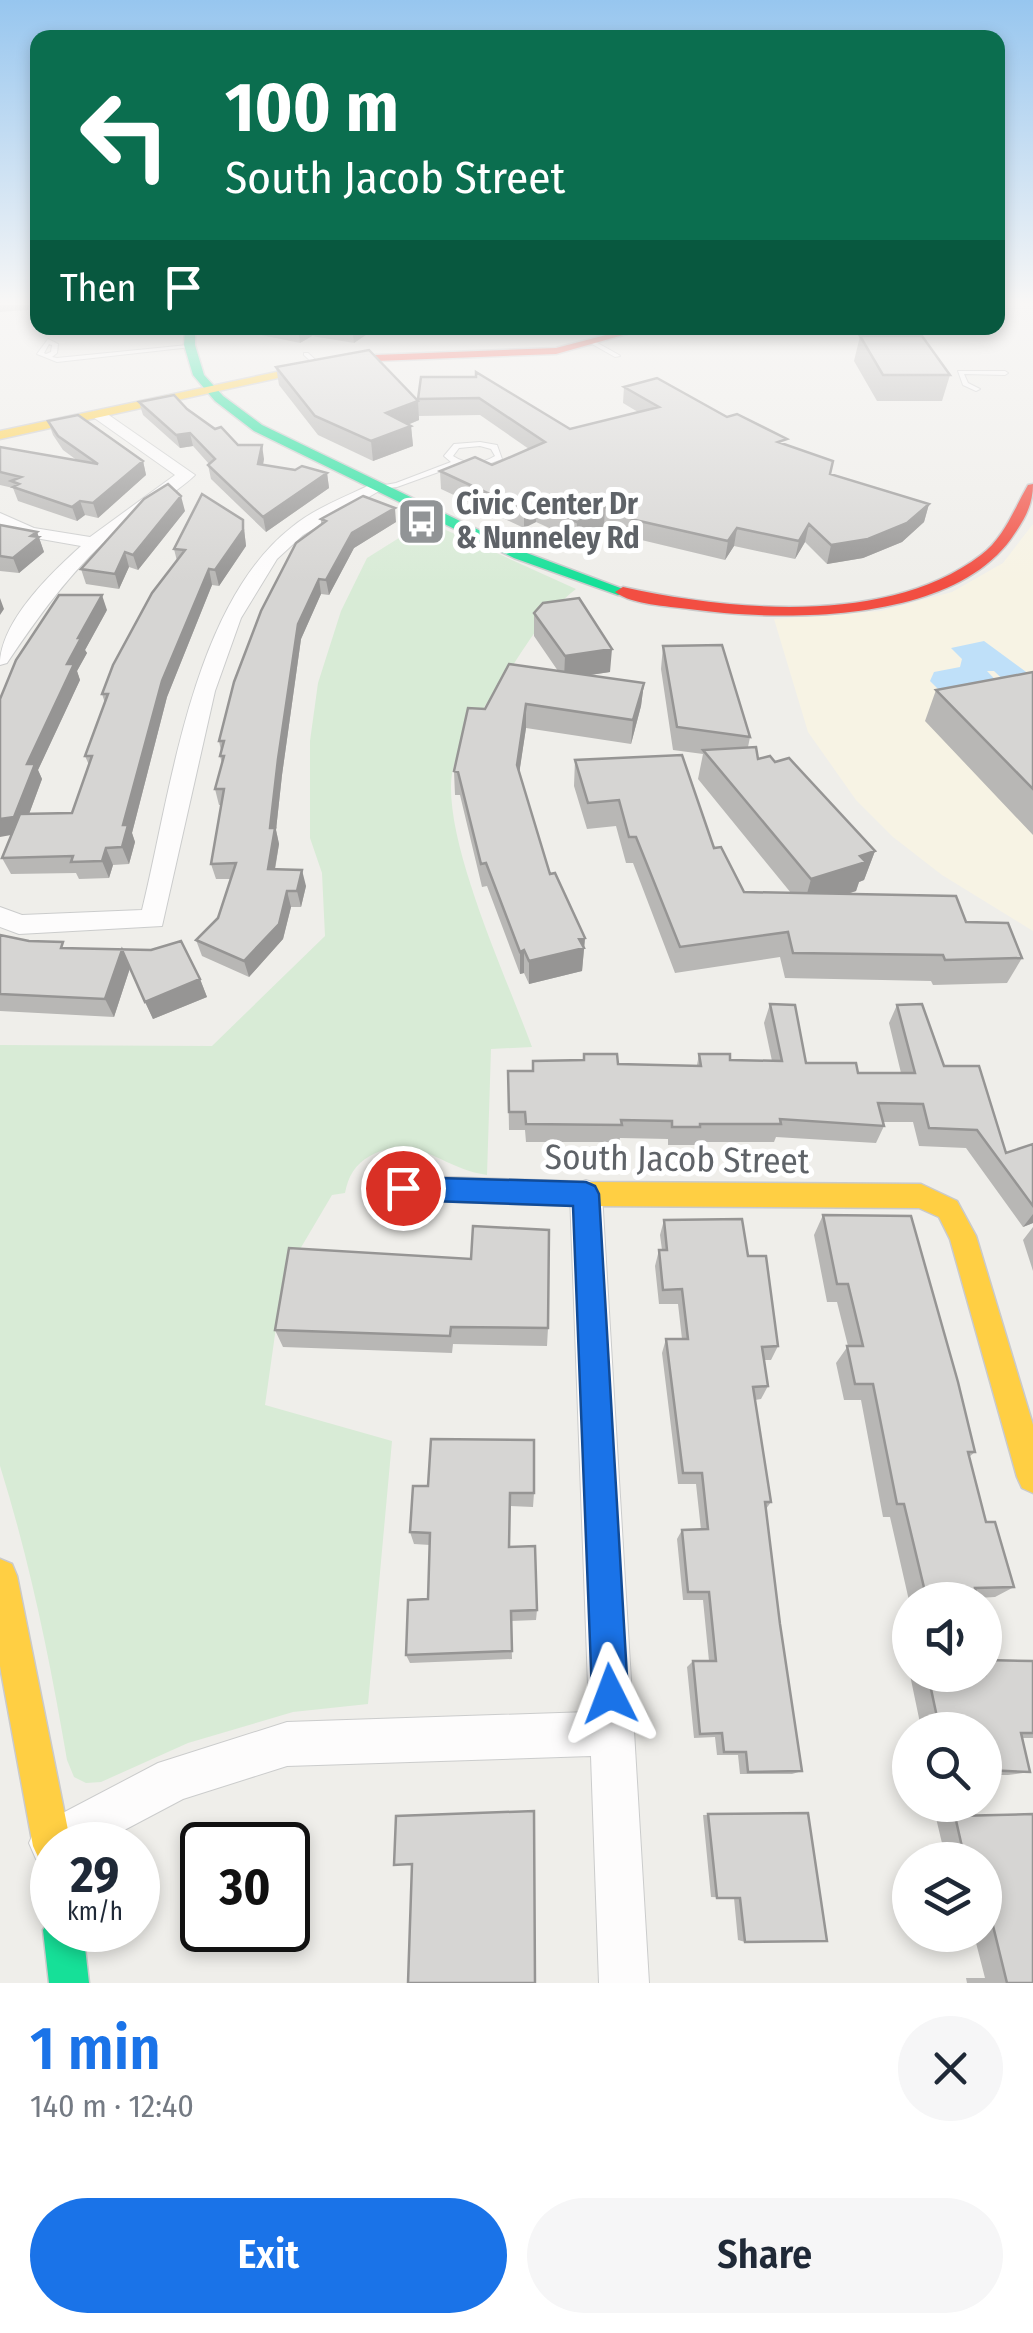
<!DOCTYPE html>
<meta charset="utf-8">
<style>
body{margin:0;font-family:"Fira Sans Condensed",sans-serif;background:#f6f6f7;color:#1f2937;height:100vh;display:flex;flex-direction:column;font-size:38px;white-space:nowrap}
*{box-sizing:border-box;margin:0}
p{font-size:32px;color:#747a83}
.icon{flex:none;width:55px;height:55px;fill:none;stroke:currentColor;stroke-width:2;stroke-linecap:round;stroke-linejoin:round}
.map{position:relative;height:1983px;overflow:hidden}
.side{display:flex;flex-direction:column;background:#fff;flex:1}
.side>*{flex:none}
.top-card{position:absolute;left:30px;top:30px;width:975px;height:305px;border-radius:20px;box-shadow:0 5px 15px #0003;background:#0b6e4f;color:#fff;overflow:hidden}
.controls{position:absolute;left:892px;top:1582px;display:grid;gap:20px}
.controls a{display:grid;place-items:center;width:110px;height:110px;border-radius:50%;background:#fff;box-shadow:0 5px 15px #0003;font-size:50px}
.speed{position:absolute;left:30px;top:1822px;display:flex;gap:20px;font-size:50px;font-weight:700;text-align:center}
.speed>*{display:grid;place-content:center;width:130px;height:130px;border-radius:50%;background:#fff;box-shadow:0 5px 15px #0003;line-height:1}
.speed small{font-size:25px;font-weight:400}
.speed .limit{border:5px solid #111;border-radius:15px;background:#fff;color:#111}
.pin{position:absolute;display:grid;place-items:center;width:85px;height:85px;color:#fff;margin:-42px;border:5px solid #fff;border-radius:50%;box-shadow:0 2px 10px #0007}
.me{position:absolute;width:110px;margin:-55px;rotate:357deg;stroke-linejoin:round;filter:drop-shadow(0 0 8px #0008)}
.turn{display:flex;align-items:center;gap:35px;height:210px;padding:0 30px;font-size:45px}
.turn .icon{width:130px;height:130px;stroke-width:2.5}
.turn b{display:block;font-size:70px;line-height:85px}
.then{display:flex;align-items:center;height:95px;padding:0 30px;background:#0003;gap:20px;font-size:38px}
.round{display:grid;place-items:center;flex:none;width:105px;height:105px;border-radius:52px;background:#f6f6f7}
.head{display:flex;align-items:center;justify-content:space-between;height:170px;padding:0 30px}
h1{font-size:60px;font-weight:600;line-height:75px;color:#1a73e8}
.primary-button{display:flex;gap:20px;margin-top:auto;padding:20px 30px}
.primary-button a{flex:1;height:115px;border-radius:60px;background:#1a73e8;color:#fff;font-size:40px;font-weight:600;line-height:115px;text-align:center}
.primary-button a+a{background:#f6f6f7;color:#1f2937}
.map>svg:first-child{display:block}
.commercial{fill:#f7f3e4}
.green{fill:#d8ebd6}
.water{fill:#bfe0f9}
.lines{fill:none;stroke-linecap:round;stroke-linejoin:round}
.lane-casing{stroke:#cbcccc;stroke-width:2}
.street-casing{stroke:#cbcccc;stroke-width:2}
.fast-casing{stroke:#cacacb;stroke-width:3}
.slow-casing{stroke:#cacacb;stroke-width:3}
.jam-casing{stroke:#cacacb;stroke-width:3}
.lane{fill:#fdfcfc;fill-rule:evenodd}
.street{fill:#fdfcfc;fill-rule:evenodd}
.fast{fill:#16e098;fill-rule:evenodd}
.slow{fill:#ffcf43;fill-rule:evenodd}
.jam{fill:#f24e42;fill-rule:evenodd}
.wall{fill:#b8b7b5}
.shaded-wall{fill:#969594}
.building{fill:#d6d5d3;stroke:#969594;stroke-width:2.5}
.route{fill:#1a73e8;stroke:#114b97;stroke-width:2.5}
.labels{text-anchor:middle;stroke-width:10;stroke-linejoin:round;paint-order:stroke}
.far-poi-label{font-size:30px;font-weight:bold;fill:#5f6368;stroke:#fff;text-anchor:start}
.street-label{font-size:35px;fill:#5f6368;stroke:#fff}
</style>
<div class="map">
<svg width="1033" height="1983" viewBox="0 0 1033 1983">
<rect width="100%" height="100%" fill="#efeeea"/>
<path class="commercial" d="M1033 524V931L942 875 893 837 856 800 808 732 774 619 881 611 952 592 1003 563Z"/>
<path class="green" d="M426 521 576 589C545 613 526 645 505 678 484 708 451 747 451 786 450 856 507 979 532 1047L491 1049 487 1175C441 1169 417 1131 370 1156 355 1164 348 1177 345 1193L332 1195 283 1278 265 1405 392 1441 368 1704 293 1712 188 1743 101 1782 86 1783 74 1777 67 1760C50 1660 30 1562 0 1466V1045L212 1046 325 936 322 873 310 838V741L318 683 341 611 367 558Z"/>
<path class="water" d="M984 641 1033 677 1014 690 994 671H987L1005 690 950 701 930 681 934 672 960 667 962 659 951 648Z"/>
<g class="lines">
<defs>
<path id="lane" d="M48 339 58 344 57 353 52 357 57 358 188 345 191 347 57 362 37 354ZM49 344 52 345 51 352 46 354 44 353Z
M594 341 619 355 620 356 615 357 592 344Z
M304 353H308L321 365V367H317L304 355Z
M958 371H1005L1008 373 1005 375 964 374 968 383 980 389 976 391 963 385Z
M480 442 497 445 502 459 480 467 458 465 397 487 378 489 374 487 396 483 451 462 444 456 454 444ZM480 446 491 449 495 456C480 465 467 465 453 456L459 448Z"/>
<path id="street" d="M93 411H103L195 475C171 498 138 513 112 535 70 572 38 617 7 663L0 665C0 622 50 574 81 546L24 536 0 524V513L34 528 90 537 175 475 93 417Z
M372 484 386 487 303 535 277 559 241 618 215 691 162 926 19 934 0 927V907L22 915 142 910C171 792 192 605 292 527 315 508 345 497 372 484Z
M586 1180 597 1184 602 1194 649 1983H599L591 1756 287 1766 183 1799 96 1845H52V1866L36 1859 29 1843 36 1827 158 1763 287 1722 589 1712 570 1194 575 1184Z"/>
<path id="fast" d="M185 328H195V345L204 375 223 396 262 425 524 552 631 592 618 595 514 558 254 431 215 401 193 375 184 345Z
M52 1915V1930H83L89 1983H49L43 1930Z"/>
<path id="slow" d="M376 355 380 360 319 369 0 439V431L319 363Z
M403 1176 586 1182 921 1184 957 1201 976 1236 1033 1425V1493L1022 1488 1017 1477 950 1239 939 1217 919 1208 586 1206 403 1200 394 1196 390 1188 394 1180Z
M0 1559 12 1564 17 1576 71 1845H52V1865L39 1859 33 1846 0 1666Z"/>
<path id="jam" d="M633 328H648L556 354 376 361 371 358 376 355 556 348Z
M1033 484C1033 503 1026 517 1015 533 957 624 783 622 689 609 667 606 633 605 615 592L623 587C731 611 888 626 981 555 1004 538 1014 509 1028 485Z"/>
</defs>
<use href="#lane" class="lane-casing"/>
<use href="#street" class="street-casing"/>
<use href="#fast" class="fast-casing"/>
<use href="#slow" class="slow-casing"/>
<use href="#jam" class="jam-casing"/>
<use href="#lane" class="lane"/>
<use href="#street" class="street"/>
<use href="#fast" class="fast"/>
<use href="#slow" class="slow"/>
<use href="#jam" class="jam"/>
</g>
<path class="wall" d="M251 328H376L354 343 312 336 300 343 252 333Z
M860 336 950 375 942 401H877L854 361Z
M276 367 418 400 421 377 570 429 638 412 623 403 624 387 727 417 786 445 830 474 929 504 924 522 902 542 863 558 827 564 805 542 795 559 734 546 725 560 633 538 604 526 576 540 536 522 524 528 441 489 440 471 492 465 529 449 480 415 419 416V420L408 425 411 426 413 446 373 461 318 435 279 385Z
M139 402 187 409 238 445 264 459 263 465 327 473 329 488 266 532 211 479 208 465 209 464 193 446 180 448 143 415Z
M48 421 143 461 146 475 98 518 85 515 77 521 18 501 13 488 0 485V447L78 461 63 450 53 435Z
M185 511 138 570 129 567 119 589 86 584 81 569Z
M321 519 396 522 354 548 329 595 321 594 301 639 282 775 276 830 279 844 275 870 306 886 301 907H291L283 939 249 977 202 956 196 940 218 918 231 879H216L211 864 222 805H219L215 789 222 763 220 756 221 751 219 741 321 524Z
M243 520 246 546 219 586 212 585 167 697 132 833 135 842 129 864 113 865 109 878 79 879 76 873 11 874 2 858 12 835 0 699 107 610 85 650 87 653 77 671 80 680 38 770 42 779 29 814 72 813 89 765 85 756 105 703 102 694 177 561 174 549Z
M0 525 37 532 44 552 19 573 0 571Z
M534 613 610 672 589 675 644 683 641 706 631 744 526 728 519 773 550 874 585 938 582 971 529 984 524 973 520 974 487 886 482 887 460 795H455L454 771 485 709 558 671 534 636Z
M663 646 750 737 748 747 758 759 875 851 864 880 859 882 856 891 847 894 966 922 1022 958 1007 983 933 985 931 981 785 978 780 957 675 973 633 863H626L616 826 587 829 574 786 575 760 714 848 744 892 791 893 698 779 703 754 673 750 661 669Z
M1033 672V835L925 721 936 690Z
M0 935 66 948 200 979 207 997 153 1019 130 968 114 1017 0 1011Z
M770 1004 806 1063 858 1073H901L889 1023 897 1005 944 1066 1006 1153 1033 1144V1223L1023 1227 966 1148 919 1146 913 1122H883L884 1126 876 1143 776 1137 774 1142H697L696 1145H668V1139L620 1138 619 1142H526L525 1130H509L508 1071H533L618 1064 697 1065 699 1054 730 1060 772 1061 764 1023Z
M823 1215 975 1452 969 1457 986 1522 1014 1587 995 1597 977 1598 978 1600H910V1605L890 1517H883L861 1400H844L836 1363 848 1346 837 1302H827L814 1235Z
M664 1220 748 1256 778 1346 771 1360H764L768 1386 761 1399 755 1400 771 1502 766 1509 780 1624 802 1771 792 1774H740L738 1755H717L715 1737 694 1738 687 1667 693 1661H709L703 1600H683L677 1539 682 1530H701L696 1484H678L662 1353 666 1339H682L678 1304H659L655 1266 659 1250H662L660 1235Z
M1033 1227V1271L1023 1240Z
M289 1248 548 1328 547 1346 453 1344 452 1353 283 1347 275 1330Z
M413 1486 534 1493 533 1507 510 1506 509 1547 537 1610 536 1620 511 1621 512 1659 410 1663 406 1655 428 1599 430 1545 414 1544 410 1532Z
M1033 1661V1738H1022L1030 1772 1008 1775H985V1730H940L939 1724 920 1723 910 1675H985Z
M808 1813 745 1942 738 1940 734 1898 711 1897 703 1815Z
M1033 1814V1983H967L966 1978H985L974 1935H985V1860H946L936 1818Z"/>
<path class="shaded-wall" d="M0 305H38V309L0 312Z
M298 328H310L312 336 300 343Z
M352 328H376L354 343Z
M418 401 419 420 387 433 386 413Z
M411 426 413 446 373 461 371 441Z
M190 433 193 446 180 448 176 435Z
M262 445 264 459 260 478 258 464Z
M143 461 146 475 98 518 93 503Z
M327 473 329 488 266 532 263 517Z
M181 496 185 511 138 570 133 555Z
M80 501 85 515 77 521 72 507Z
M537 504 536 522 524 528V510Z
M929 504 924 522 902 542 863 558 827 564 831 545Z
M605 507 604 526 576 540 577 522Z
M395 508 396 522 354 548 329 595 326 580 352 533Z
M243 520 246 546 219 586 215 570Z
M809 524 805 542 795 559 799 541Z
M737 528 734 546 725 560 728 541Z
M37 532 44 552 19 573 13 558 31 536Z
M125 552 129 567 119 589 115 574Z
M209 569 212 585 167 697 132 833 135 842 129 864 122 847 123 825 162 681Z
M319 579 321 594 301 639 282 775 276 830 279 844 272 885 268 869 270 828 278 759 298 624Z
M102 595 107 610 85 650 87 653 77 671 80 680 38 770 42 779 22 833 0 837V819L27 764 78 638Z
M0 598 4 609 0 615Z
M612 649 610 672 564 679 565 656Z
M644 683 641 706 631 744 633 720Z
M526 704V728L517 788V765Z
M106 848 113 865 109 878 102 861Z
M875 851 864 880 859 882 856 891 803 908 811 879 860 856Z
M302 870 306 886 301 907 297 891Z
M287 891 291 907 283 939 249 977 244 961Z
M585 938 582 971 529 984V961L579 939Z
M122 950 130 968 114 1017 105 999Z
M524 950V973L520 974V952Z
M200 979 207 997 153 1019 145 1002Z
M1033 1214V1223L1023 1227Z"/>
<path class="building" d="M860 336H922L950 375H883Z
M369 350 418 401 386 413 411 426 371 441 315 416 276 367Z
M476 372 570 429 659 407 624 387 657 378 727 417 737 414 787 439 778 442 833 461 830 474 929 504 907 523 868 539 831 545 809 524 799 541 737 528 728 541 635 520 605 507 577 522 537 504 524 510 440 471 475 457 492 465 545 442 479 398 418 399 421 377H476Z
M174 395 187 409 215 429 221 427 238 445H262L258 464 295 470 302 466 327 473 263 517 208 465 215 459 190 433 176 435 139 402Z
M78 415 143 461 93 503 80 501 72 507 13 487 19 484 11 481 21 477 0 472V447L98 464 58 436 48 421Z
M168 484 181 496 133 555 125 552 115 574 81 569 144 499Z
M202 494 243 520V530L215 570 209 569 162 681 123 825H128L122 847 106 848 102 861 71 862 73 856 2 858 20 814 72 813 92 756H85L108 694H102L113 665 152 593 185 550 174 549Z
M363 496 395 508 352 533 326 580 319 579 298 624 278 759 270 828H275L268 869 302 870 297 891H287L279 924 244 961 196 940 218 918 236 863 211 864 224 789H215L224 756H220L224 741H219L234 682 261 611 296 543 326 521 321 519Z
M0 525 37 532 31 536 39 537 13 558 0 556Z
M59 595H102L78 638H81L67 664H74L27 764H35L14 817 0 819V699L16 660Z
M579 598 612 649 565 656 534 613 543 603Z
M722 645 750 737 677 727 663 646Z
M509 664 644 683 633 720 526 704 517 765 550 874 555 873 585 938 579 939 584 948 529 961 524 950 520 952 486 863 481 864 458 772 454 771 468 708 485 709Z
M1033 672V789L936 690Z
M756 747 758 759 770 756 775 762 789 758 875 851 860 856 866 862 811 879 703 750Z
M682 755 714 848 721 847 744 892 956 896 966 922 1008 923 1022 958 945 960 943 955 793 953 788 932 680 947 636 837H629L619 800 588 803 575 760Z
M0 935 29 941 63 942 61 948 151 950 181 941 200 979 145 1002 122 950 105 999 0 994Z
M770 1004 795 1005 806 1063H856L858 1073H915L897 1005 922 1004 944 1066H979L1006 1153 1033 1144V1206L977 1130 929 1128 923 1104 878 1103 884 1126 780 1119 781 1124H700V1127H672V1121L621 1120 622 1125 526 1124 525 1112H509L508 1071H533V1061L584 1060V1054H617L618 1064 701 1066 699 1054H730V1060L782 1061Z
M823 1215 911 1216 958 1382 975 1452H968L986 1522H995L1014 1587 975 1588 978 1600H927L904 1504H897L873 1384H855L847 1346H863L848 1284H837Z
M742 1219 748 1256H766L778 1346 762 1347 768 1386 753 1387 771 1502H765L780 1624 802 1771 748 1772 746 1752H724L722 1733 700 1734 693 1661H716L709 1592H688L682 1530 708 1529 702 1473H683L666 1339H688L682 1289 663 1290 659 1250H667L664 1220Z
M473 1226 549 1230 548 1328 451 1327 450 1336 275 1330 289 1248 471 1259Z
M431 1439 534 1440V1493H510L509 1547 535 1546 537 1610 511 1611 512 1651 406 1655 408 1600 428 1599 430 1533 410 1532 413 1486H428Z
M985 1660 1033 1661V1733H1021L1030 1772 985 1770V1730H959L957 1718 937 1717 928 1675H985Z
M534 1811 535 1983H408L412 1864 394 1865 396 1816Z
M808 1813 827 1941 745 1942 740 1898H717L708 1814Z
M1033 1814V1983H1007L985 1893V1860H965L955 1816Z"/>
<linearGradient id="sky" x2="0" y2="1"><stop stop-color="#97c6ef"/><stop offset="0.52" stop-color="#f8f7f6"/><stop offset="1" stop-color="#f8f7f6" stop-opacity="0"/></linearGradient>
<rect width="1033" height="583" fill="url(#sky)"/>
<path class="route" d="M403 1177 586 1182 595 1186 599 1194 628 1694 623 1707 610 1712 598 1707 592 1694 573 1206 403 1200 394 1197 390 1188 394 1180Z"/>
<defs>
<symbol id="bus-square" viewBox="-11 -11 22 22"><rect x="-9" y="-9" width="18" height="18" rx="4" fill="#919496" stroke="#fff"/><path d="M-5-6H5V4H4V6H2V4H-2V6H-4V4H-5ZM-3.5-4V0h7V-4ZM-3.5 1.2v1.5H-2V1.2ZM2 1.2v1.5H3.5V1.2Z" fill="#fff"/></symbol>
</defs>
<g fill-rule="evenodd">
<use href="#bus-square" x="394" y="494" width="55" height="55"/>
</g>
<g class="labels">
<g class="far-poi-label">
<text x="456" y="514">Civic Center Dr<tspan x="456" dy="34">&amp; Nunneley Rd</tspan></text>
</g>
<g class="street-label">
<text transform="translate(677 1159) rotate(1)" y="12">South Jacob Street</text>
</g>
</g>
</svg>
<div class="controls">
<a><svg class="icon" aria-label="sound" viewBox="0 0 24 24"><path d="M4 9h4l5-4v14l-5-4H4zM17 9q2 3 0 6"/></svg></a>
<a><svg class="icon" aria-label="search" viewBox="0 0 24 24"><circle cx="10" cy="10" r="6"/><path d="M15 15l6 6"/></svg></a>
<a><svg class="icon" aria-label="layers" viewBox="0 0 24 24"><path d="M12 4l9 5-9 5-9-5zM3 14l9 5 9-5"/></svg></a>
</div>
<div class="speed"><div>29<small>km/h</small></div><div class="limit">30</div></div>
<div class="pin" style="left:403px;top:1188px;background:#d93025"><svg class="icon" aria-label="arrive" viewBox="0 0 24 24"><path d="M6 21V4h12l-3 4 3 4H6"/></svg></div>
<svg class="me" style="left:610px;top:1694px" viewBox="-20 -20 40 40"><path d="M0-17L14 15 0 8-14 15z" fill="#1a73e8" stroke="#fff" stroke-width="4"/></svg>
<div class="top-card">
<div class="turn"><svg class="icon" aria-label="left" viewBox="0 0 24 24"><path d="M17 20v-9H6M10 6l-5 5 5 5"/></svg><div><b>100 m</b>South Jacob Street</div></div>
<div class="then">Then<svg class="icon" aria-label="arrive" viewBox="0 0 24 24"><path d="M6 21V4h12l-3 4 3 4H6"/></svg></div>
</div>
</div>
<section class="side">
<div class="head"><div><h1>1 min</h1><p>140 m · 12:40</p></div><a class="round"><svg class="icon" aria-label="close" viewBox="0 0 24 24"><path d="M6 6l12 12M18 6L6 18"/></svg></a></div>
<div class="primary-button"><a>Exit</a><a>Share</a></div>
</section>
